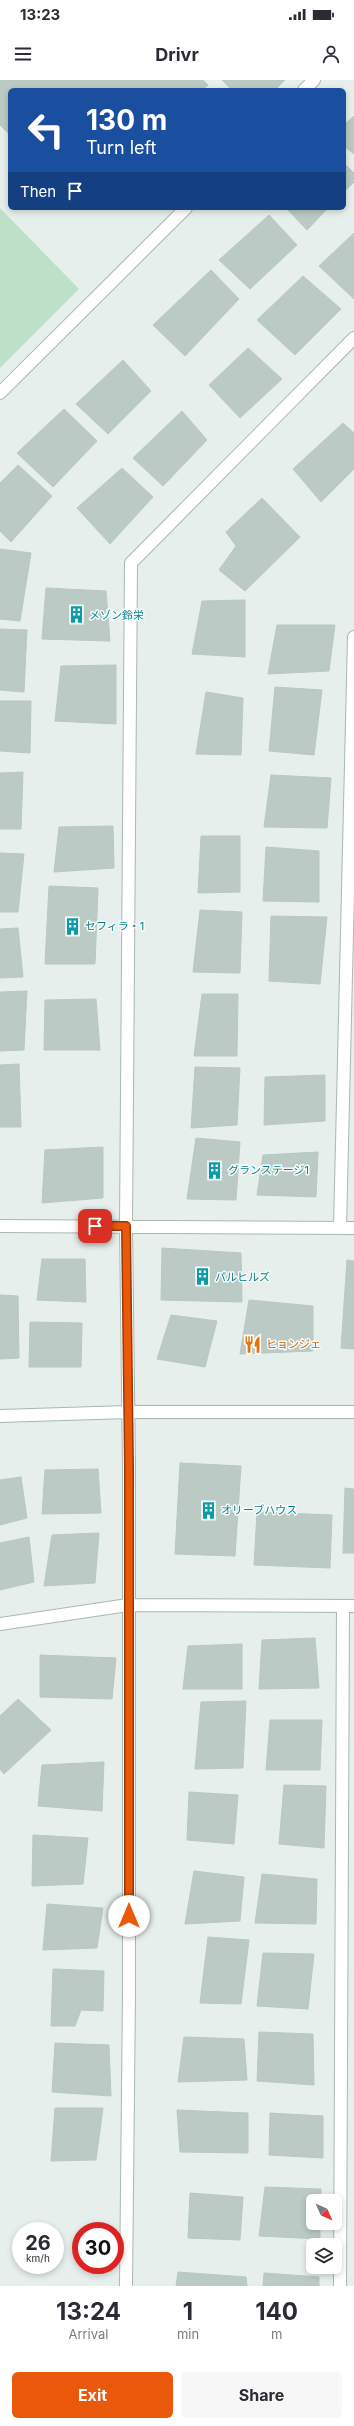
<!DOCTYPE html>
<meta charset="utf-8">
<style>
body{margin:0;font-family:Inter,"Noto Sans JP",sans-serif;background:#f7f7f7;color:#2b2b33;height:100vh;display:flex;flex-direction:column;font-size:15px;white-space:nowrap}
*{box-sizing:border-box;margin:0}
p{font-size:13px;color:#7c7c81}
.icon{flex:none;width:22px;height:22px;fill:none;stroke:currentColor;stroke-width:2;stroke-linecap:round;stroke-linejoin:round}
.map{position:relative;height:2206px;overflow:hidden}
.sheet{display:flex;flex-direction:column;background:#fff;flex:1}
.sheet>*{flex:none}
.top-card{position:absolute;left:8px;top:8px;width:338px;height:122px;border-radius:6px;box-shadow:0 2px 6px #0003;background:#1a4fa0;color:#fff;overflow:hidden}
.needle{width:26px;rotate:135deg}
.tools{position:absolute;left:306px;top:2114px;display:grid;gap:8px}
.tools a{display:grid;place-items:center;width:36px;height:36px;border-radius:6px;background:#fff;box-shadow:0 2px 6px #0003;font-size:20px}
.speed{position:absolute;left:12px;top:2142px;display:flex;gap:8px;font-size:20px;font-weight:700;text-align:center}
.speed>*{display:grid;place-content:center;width:52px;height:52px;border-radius:50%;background:#fff;box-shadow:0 2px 6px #0003;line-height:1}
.speed small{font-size:10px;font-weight:400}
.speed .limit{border:6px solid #d22;background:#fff;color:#111}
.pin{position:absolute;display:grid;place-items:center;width:34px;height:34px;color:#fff;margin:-17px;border-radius:8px;box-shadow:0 2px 6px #0006}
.me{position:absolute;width:44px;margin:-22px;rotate:0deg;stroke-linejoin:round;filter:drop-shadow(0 0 3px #0008)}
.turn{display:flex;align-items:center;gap:14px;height:84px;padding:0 12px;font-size:18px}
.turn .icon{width:52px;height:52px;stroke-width:2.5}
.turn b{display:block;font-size:28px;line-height:34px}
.then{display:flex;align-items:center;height:38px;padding:0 12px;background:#0003;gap:8px;font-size:15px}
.eta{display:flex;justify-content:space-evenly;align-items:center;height:68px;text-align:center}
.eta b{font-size:24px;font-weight:700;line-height:28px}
.button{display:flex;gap:8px;margin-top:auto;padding:8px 12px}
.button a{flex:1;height:46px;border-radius:6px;background:#ea580c;color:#fff;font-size:16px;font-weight:700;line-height:46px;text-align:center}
.button a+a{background:#f7f7f7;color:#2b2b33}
.status{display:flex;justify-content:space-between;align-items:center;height:28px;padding:0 20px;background:#fff;direction:ltr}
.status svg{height:11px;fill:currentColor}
header{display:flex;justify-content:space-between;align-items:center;height:52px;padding:0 12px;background:#fff;font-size:18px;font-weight:700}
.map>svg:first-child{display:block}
.green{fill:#bfe0c8}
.building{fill:#bbcac4;stroke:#b8c9c2}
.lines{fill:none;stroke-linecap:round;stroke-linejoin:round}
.minor-casing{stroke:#a8b8b2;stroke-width:14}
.tertiary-casing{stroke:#a8b8b2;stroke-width:14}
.minor{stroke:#fff;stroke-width:12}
.tertiary{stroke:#fff;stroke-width:12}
.route-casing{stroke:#983908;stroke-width:10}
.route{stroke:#ea580c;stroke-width:7}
.labels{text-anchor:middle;stroke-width:3;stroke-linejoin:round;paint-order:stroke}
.culture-label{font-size:11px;fill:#0d838f;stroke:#f7fbf9;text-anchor:start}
.food-label{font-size:11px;fill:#c56008;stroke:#f7fbf9;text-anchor:start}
</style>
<div class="status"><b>13:23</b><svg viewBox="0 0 49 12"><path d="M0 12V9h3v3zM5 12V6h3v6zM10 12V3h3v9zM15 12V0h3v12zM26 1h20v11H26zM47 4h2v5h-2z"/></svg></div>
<header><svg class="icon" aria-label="menu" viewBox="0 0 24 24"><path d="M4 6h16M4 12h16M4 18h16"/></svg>Drivr<svg class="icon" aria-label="person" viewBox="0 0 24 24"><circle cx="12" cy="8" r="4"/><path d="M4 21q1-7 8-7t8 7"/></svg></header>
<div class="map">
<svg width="354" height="2206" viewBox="0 0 354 2206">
<rect width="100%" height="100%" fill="#e6efeb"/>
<path class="green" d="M0 128 79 209 0 288Z"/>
<path class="building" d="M0 0H203L208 5 202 10H10V55L0 45Z
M222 0H285L275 10H232Z
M354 36V74L344 66V45Z
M344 83 354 93V102L344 112Z
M286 128H328L307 150Z
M269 135 297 165 250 209 219 180Z
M354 153V219L319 186Z
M211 190 239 219 185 276 153 245Z
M303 196 341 229 295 275 257 240Z
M248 268 282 299 240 338 209 305Z
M123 280 151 311 108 354 76 324Z
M64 329 97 361 53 407 17 373Z
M182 331 207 360 163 406 133 378Z
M343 343 354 353V389L321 422 293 389Z
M18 385 52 416 11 462 0 451V403Z
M122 388 153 417 110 464 77 428Z
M262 418 300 457 245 511 219 490 236 466 226 452Z
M0 469 31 473 20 541 0 539Z
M46 508 106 511 110 561 42 559Z
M245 520V577L192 574 202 521Z
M277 545H335L329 591 268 594Z
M0 549 27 550 24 612 0 610Z
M116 585V644L55 641 61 586Z
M275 607 322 610 314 675 269 671Z
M206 612 243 618 241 675 196 674Z
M0 621H31L30 673 0 671Z
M23 692 21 749H0V693Z
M271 695 331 698 327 748 264 747Z
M113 746 114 788 54 792 59 747Z
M201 756H240V812L198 813Z
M266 767 319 771V822L263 821Z
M0 773 24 774 18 832H0Z
M49 806 98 808 95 884H45Z
M200 830 242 832 240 893 193 892Z
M271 836 327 837 320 904 269 901Z
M18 848 23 897 0 898V849Z
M27 911 24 970 0 971V912Z
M202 914H238L237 976H194Z
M96 919 100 970H44L45 920Z
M19 984 21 1047H0V985Z
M195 987 240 988 237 1045 191 1048Z
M325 995V1041L264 1045 265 997Z
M196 1058 240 1062 236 1120 187 1119Z
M103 1067V1118L42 1123 45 1070Z
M318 1072 316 1117 257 1115 263 1075Z
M162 1168 241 1173 242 1222 161 1220Z
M42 1179H85L86 1222 37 1220Z
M347 1180 354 1181V1269L341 1268Z
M0 1215 18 1216 19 1278 0 1279Z
M249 1220 313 1226V1271L240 1274Z
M171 1235 217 1241 205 1287 157 1279Z
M30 1242 82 1243 81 1287H29Z
M180 1383 241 1386 235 1476 175 1474Z
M98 1389 101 1433 42 1434 45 1390Z
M21 1397 27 1438 0 1445V1400Z
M345 1408 354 1409V1473H343Z
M257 1432 332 1435 330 1488 254 1485Z
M99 1453 95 1503 44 1506 52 1455Z
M29 1457 34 1502 0 1510V1463Z
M315 1558 319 1608 259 1609 262 1560Z
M242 1564V1609H183L188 1566Z
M40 1575 116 1578 112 1619 40 1617Z
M18 1619 51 1650 4 1694 0 1689V1636Z
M246 1621 243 1688 195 1689 201 1622Z
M270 1640H322L320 1690H266Z
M104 1682 102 1731 38 1726 42 1685Z
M284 1705 326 1706 324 1768 279 1764Z
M189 1712 238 1715 234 1764 187 1760Z
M33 1755 88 1758 83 1804 32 1806Z
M194 1791 244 1797 240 1841 185 1844Z
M262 1794 317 1799 316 1844 255 1843Z
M47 1824 103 1828 97 1868 43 1870Z
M208 1857 249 1860 241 1924 200 1923Z
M263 1873 314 1874 308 1929 257 1926Z
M53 1889 104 1891 103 1931 81 1930 75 1946H51Z
M259 1952 313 1954 314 2005 257 2001Z
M184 1957 244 1959 247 2000 178 2002Z
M55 1963 109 1965 111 2016 52 2012Z
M55 2028H103L96 2080 51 2081Z
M177 2030 248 2033V2073L180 2072Z
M270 2033 323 2036V2078L269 2075Z
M265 2107 321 2109V2121H313V2143H320V2159L259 2156Z
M190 2113 243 2117 240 2160 188 2158Z
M178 2192 246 2197 247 2206H176Z
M264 2193 319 2197V2206H263Z"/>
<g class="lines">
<defs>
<path id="minor" d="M304 10 314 0
M0 313 186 128
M0 1146 354 1148
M340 1148 354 557
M0 1544 128 1525 354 1526
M126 2206 129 1913V1386L126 1146 131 483 354 258
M340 2206 343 1527"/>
<path id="tertiary" d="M0 1336 128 1332H354"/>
</defs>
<use href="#minor" class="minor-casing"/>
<use href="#tertiary" class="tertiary-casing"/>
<use href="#minor" class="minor"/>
<use href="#tertiary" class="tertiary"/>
</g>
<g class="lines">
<defs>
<path id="route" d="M95 1146H126L129 1386V1836"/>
</defs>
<use href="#route" class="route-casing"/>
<use href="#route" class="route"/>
</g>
<defs>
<symbol id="building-bare" viewBox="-9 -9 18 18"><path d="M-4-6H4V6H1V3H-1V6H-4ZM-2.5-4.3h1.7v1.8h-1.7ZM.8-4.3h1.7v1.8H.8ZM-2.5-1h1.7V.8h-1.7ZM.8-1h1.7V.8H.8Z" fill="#0f9aa8" stroke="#f7fbf9" stroke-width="2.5" paint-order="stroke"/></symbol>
<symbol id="restaurant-bare" viewBox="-9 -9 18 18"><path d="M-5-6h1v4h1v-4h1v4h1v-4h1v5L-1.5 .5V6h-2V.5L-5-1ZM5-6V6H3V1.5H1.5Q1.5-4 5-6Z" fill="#e8710a" stroke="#f7fbf9" stroke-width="2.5" paint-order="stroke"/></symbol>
</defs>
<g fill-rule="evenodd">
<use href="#building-bare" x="64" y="522" width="25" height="25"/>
<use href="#building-bare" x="60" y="834" width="25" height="25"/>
<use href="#building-bare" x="202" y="1078" width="25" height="25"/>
<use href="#building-bare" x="190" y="1184" width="25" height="25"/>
<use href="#restaurant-bare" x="240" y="1252" width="25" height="25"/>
<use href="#building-bare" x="196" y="1418" width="25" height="25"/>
</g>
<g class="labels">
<g class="culture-label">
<text x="89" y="539">メゾン鈴栄</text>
<text x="85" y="850">セフィラ・1</text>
<text x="228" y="1094">グランステージ1</text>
<text x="215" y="1201">パルヒルズ</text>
<text x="221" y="1434">オリーブハウス</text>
</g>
<g class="food-label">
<text x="266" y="1268">ヒョンジェ</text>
</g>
</g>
</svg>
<div class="tools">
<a><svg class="needle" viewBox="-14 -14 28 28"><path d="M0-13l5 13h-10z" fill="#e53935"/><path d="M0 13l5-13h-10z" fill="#7c7c81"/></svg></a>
<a><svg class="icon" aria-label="layers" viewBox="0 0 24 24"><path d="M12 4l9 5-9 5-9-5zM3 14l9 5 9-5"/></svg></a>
</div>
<div class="speed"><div>26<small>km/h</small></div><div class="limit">30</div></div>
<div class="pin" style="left:95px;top:1146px;background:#d93025"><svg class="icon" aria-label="arrive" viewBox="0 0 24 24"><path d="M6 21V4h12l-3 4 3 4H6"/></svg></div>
<svg class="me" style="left:129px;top:1836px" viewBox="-20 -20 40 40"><circle r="19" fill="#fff"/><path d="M0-13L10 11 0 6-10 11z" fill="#ea580c"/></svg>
<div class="top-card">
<div class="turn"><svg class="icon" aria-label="left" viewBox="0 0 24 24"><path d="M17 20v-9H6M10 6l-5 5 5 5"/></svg><div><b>130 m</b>Turn left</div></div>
<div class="then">Then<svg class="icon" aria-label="arrive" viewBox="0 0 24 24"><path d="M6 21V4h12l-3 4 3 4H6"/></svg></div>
</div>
</div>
<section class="sheet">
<div class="eta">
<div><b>13:24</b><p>Arrival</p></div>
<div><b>1</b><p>min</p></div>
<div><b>140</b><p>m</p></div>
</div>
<div class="button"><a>Exit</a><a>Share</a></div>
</section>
